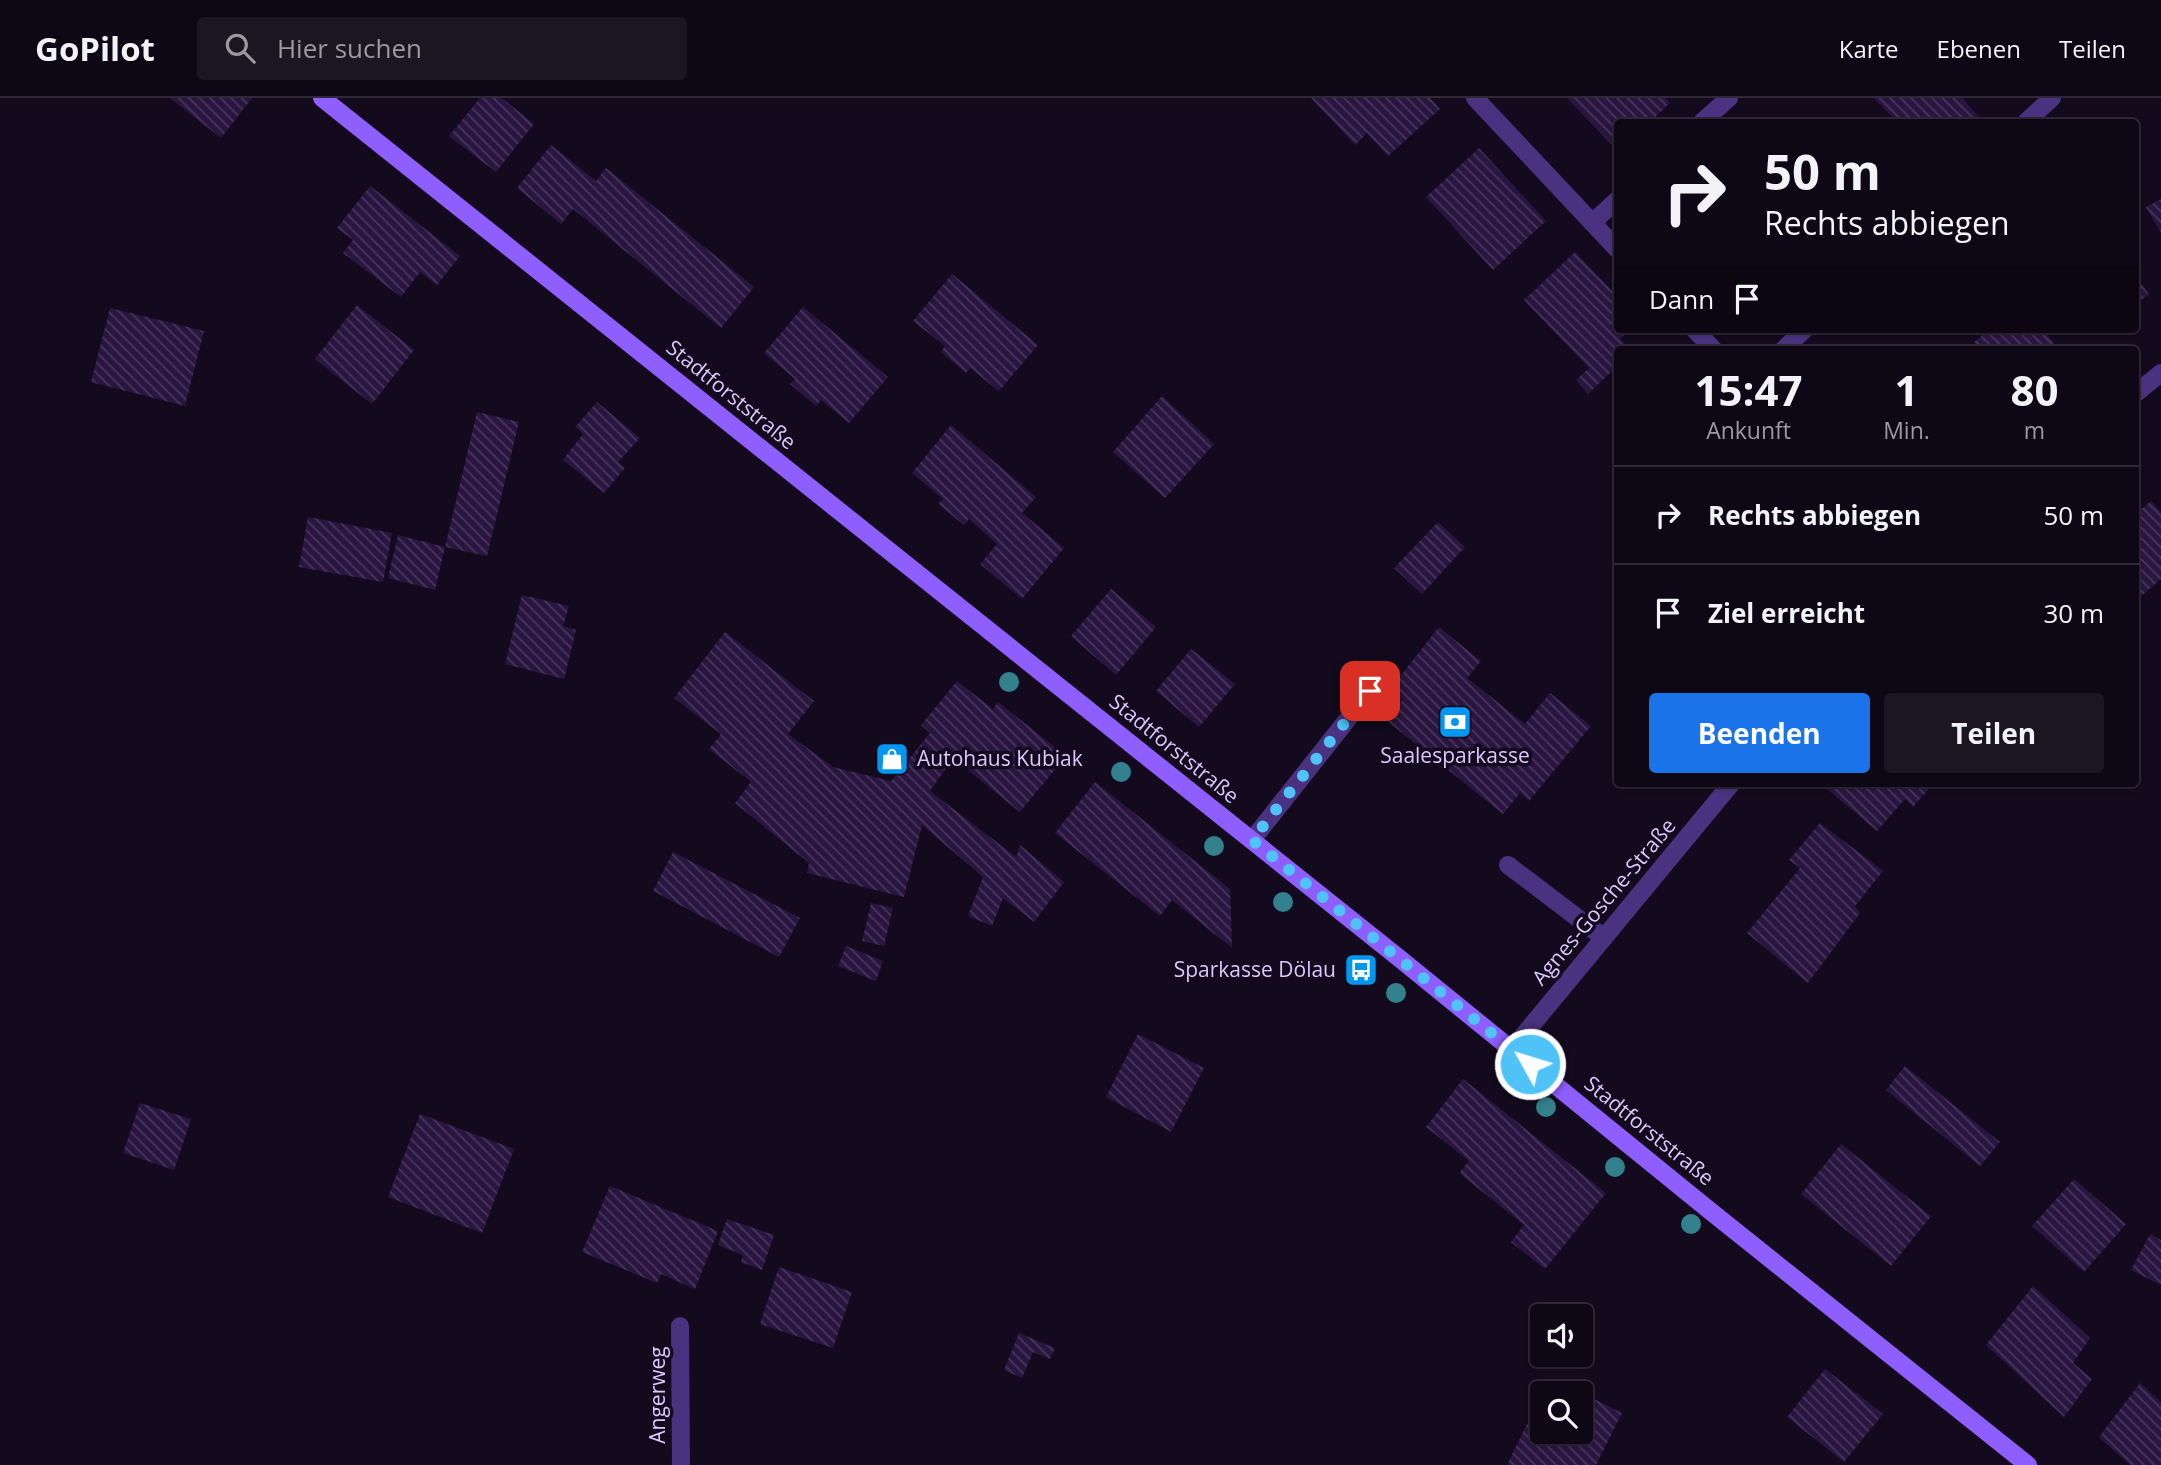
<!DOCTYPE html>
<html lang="de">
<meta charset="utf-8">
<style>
body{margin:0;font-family:"Open Sans",sans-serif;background:#1c1623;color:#f1f3f6;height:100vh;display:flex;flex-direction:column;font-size:26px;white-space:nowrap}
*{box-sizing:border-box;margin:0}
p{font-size:23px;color:#9b9aa1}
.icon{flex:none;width:38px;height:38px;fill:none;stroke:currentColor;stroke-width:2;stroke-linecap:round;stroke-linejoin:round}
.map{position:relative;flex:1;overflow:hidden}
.side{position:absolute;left:1614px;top:248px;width:525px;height:441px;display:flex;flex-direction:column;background:#0e0816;border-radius:7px;box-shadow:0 2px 5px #0004,0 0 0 2px #2e2935}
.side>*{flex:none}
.top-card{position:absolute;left:1614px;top:21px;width:525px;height:214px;border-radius:7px;box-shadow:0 2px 5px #0004,0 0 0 2px #2e2935;background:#0e0816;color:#f1f3f6;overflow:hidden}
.buttons{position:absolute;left:1530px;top:1206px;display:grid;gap:14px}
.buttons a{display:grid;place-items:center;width:63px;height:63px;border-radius:7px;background:#0e0816;box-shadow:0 2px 5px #0004,0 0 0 2px #2e2935;font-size:35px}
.pin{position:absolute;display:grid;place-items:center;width:60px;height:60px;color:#fff;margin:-30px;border-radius:14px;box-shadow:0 4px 10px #0006}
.me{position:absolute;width:77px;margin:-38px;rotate:309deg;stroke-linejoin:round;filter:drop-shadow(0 0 5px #0008)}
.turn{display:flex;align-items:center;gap:24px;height:147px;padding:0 35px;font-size:32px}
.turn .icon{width:91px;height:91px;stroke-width:2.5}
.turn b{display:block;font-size:49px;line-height:60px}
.then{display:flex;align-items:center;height:66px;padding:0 35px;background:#0003;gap:14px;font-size:26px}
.eta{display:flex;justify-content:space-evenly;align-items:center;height:119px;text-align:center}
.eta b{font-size:42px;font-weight:700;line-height:49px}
.action{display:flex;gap:14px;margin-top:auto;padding:14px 35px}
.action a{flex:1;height:80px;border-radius:7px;background:#1a73e8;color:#fff;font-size:28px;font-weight:700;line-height:80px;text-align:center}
.action a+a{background:#1c1623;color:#f1f3f6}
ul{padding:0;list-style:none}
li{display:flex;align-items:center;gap:21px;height:98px;padding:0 35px;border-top:2px solid #2e2935}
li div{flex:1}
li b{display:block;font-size:26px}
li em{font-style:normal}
header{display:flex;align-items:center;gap:42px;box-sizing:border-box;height:98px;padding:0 35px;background:#0e0816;border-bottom:2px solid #2e2935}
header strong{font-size:33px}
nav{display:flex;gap:38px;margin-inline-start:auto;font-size:24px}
.search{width:490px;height:63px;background:#1c1623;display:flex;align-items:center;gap:18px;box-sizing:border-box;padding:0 24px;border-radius:7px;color:#9b9aa1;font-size:26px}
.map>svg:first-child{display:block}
.building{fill:url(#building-back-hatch)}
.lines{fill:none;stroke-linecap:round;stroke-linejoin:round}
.lane{stroke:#4b3280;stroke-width:18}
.street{stroke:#4b3280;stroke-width:18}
.secondary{stroke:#8f5eff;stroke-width:18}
.tree{fill:#32818c}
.route{stroke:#4fc3f7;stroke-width:12;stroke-dasharray:0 21.6}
.labels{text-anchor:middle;stroke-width:7;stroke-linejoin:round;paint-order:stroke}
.street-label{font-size:21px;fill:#ddc7ff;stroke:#130a1e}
.poi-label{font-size:21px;fill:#ddc7ff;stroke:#130a1e}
</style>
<header>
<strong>GoPilot</strong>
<div class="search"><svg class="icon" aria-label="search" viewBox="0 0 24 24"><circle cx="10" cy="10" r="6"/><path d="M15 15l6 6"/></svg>Hier suchen</div>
<nav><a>Karte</a><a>Ebenen</a><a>Teilen</a></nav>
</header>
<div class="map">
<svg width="2161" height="1367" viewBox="0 0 2161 1367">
<defs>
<pattern id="building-back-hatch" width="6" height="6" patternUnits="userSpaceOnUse" patternTransform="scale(1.75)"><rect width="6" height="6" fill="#2a1540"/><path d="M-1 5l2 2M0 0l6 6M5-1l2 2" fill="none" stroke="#48365d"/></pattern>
</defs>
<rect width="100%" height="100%" fill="#130a1e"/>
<path class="building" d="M170 0H252L221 40Z
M480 0H502L534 26 496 74 449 38Z
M1311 0H1430L1440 11 1388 58 1367 35 1355 47Z
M1567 0H1665L1670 5 1650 24H1617V52Z
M1874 0H1962L1981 21 1977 24H1897Z
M551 47 596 83 606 70 754 189 721 230 573 111 561 126 517 90Z
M1479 50 1546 123 1493 172 1426 99Z
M370 88 460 158 437 187 420 174 401 199 343 155 353 142 337 130Z
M2161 101V135L2146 109Z
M1575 154 1617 198V231H1630L1620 241 1630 252H1617V268L1588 296 1576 282 1589 270 1524 202Z
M952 176 1038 247 999 293 970 270 966 275 941 254 945 248 913 223Z
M2135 178 2149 196 2135 207Z
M357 207 414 252 372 306 315 261Z
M803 209 888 279 849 325 821 302 816 308 790 286 795 281 764 255Z
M110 210 204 233 185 308 91 284Z
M1990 231H2043L2059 252H1980L1974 244Z
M1162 298 1214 346 1165 400 1113 354Z
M597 304 640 340 618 364 625 370 604 395 563 362 583 336 575 329Z
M477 314 519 324 487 458 445 449Z
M951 327 1036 399 1022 415 1064 450 1022 501 980 466 997 446 969 421 964 427 938 406 943 401 912 375Z
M2151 403 2161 414V481L2139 500 2135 495V416Z
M308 419 392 435 383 484 299 469Z
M1438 424 1465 449 1422 496 1394 470Z
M398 437 445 449 435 492 388 480Z
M1111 491 1156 529 1116 577 1071 538Z
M522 497 569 508 563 528 576 532 564 581 505 566Z
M1439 529 1481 563 1467 580 1525 626 1550 595 1591 628 1529 703 1520 695 1503 716 1386 622 1403 601 1390 591Z
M725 534 814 603 788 636 833 669 891 683 930 635 921 627 957 583 993 611 998 604 1066 658 1020 714 953 660 930 693 1016 759 1020 747 1064 784 1034 824 1003 800 992 828 968 818 983 779 922 727 904 799 807 775 809 765 735 705 751 684 709 651 721 636 674 600Z
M1191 551 1235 586 1199 629 1156 593Z
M1095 684 1230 791 1232 850 1172 802 1160 818 1055 735Z
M1830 686H1933L1913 709 1905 701 1877 733 1826 690Z
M1820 725 1883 773 1855 808 1860 815 1808 885 1747 835 1800 770 1789 762Z
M673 754 800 820 779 859 653 793Z
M871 805 893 810 884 848 862 843Z
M846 848 883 863 876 883 838 868Z
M1138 936 1204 970 1171 1034 1106 999Z
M1905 968 2000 1044 1980 1068 1886 992Z
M1463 981 1606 1095 1545 1171 1511 1144 1524 1127 1459 1075 1469 1063 1426 1029Z
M140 1005 191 1021 174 1072 123 1055Z
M420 1016 514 1051 482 1135 388 1099Z
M1841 1046 1931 1118 1891 1168 1801 1096Z
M2074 1081 2126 1126 2084 1174 2032 1128Z
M610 1088 718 1133 695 1191 661 1176 657 1185 582 1154Z
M727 1121 774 1137 762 1172 741 1164 743 1157 718 1147Z
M2150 1136 2161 1142V1187L2131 1172Z
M779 1169 852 1194 833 1250 760 1226Z
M2033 1188 2090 1240 2073 1265 2092 1281 2064 1319 1986 1247Z
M1019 1235 1055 1250 1050 1261 1033 1254 1022 1280 1004 1272Z
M1825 1271 1883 1316 1844 1364 1787 1319Z
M2140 1285 2161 1304V1367H2130L2099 1339Z
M1572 1290 1622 1315 1596 1367H1507L1527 1326 1548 1337 1550 1334H1580V1295H1569Z"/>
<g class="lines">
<path class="lane" d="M1252 742 1370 593
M1508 767 1604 840"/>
<path class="street" d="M1475 0 1617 151
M1702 24 1729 0
M2026 24 2052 0
M1592 125 1617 102
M1694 231 1714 252
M1783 252 1805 231
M2135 296 2161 275
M1512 951 1731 686
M680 1228 681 1367"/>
<path class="secondary" d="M322 0 1399 860 1709 1112 2028 1367"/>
</g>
<g class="tree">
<circle cx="1009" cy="584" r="10"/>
<circle cx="1121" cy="674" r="10"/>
<circle cx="1214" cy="748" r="10"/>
<circle cx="1283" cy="804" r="10"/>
<circle cx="1396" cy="895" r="10"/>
<circle cx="1511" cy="982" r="10"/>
<circle cx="1546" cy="1009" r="10"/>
<circle cx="1615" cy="1069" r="10"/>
<circle cx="1691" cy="1126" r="10"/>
</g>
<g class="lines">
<path class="route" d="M1370 593 1252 742 1530 966"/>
</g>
<defs>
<symbol id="bank-square" viewBox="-11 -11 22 22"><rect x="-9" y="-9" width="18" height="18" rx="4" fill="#0097f2" stroke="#130a1e"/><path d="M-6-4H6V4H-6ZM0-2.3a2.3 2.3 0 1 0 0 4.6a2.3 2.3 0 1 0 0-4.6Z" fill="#fff"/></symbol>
<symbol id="shop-square" viewBox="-11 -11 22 22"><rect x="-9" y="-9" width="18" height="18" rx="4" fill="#0097f2" stroke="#130a1e"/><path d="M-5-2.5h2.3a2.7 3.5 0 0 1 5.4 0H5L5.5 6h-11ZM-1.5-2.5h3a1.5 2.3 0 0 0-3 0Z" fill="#fff"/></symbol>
<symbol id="bus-square" viewBox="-11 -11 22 22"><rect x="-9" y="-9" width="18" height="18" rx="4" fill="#0097f2" stroke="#130a1e"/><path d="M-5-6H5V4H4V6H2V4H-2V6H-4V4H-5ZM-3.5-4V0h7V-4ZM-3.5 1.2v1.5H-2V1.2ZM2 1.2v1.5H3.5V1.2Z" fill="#fff"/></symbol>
</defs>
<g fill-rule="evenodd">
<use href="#bank-square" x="1436" y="605" width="38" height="38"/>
<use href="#shop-square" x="873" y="642" width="38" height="38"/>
<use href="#bus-square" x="1342" y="853" width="38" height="38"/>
</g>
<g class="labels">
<g class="street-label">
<text transform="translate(731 297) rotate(39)" y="7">Stadtforststraße</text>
<text transform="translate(1174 651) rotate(39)" y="7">Stadtforststraße</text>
<text transform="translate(1604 804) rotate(-50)" y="7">Agnes-Gosche-Straße</text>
<text transform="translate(1649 1033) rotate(39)" y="7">Stadtforststraße</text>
<text transform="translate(658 1297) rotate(-90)" y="7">Angerweg</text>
</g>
<g class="poi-label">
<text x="1455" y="665">Saalesparkasse</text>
<text x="917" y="668" text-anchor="start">Autohaus Kubiak</text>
<text x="1336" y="879" text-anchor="end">Sparkasse Dölau</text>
</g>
</g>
</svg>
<div class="buttons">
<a><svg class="icon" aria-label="sound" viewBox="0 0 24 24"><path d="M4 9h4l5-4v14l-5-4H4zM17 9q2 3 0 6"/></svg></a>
<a><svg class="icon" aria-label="search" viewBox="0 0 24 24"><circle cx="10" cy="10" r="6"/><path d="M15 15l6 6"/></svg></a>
</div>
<div class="pin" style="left:1370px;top:593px;background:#d93025"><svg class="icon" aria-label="arrive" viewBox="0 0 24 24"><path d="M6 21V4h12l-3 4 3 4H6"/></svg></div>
<svg class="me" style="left:1530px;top:966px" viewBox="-20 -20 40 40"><circle r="17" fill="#4fc3f7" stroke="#fff" stroke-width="3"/><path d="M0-11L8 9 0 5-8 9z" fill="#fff"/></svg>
<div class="top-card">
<div class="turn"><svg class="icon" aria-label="right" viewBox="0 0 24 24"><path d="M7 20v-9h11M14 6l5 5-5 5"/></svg><div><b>50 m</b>Rechts abbiegen</div></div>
<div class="then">Dann<svg class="icon" aria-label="arrive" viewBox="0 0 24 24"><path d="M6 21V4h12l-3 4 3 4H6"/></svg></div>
</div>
<section class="side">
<div class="eta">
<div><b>15:47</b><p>Ankunft</p></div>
<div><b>1</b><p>Min.</p></div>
<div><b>80</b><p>m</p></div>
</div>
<ul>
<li><svg class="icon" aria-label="right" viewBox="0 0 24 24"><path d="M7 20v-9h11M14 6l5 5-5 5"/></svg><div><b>Rechts abbiegen</b></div><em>50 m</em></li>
<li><svg class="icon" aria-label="arrive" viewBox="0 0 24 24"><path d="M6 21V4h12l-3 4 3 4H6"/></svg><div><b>Ziel erreicht</b></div><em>30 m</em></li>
</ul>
<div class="action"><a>Beenden</a><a>Teilen</a></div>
</section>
</div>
